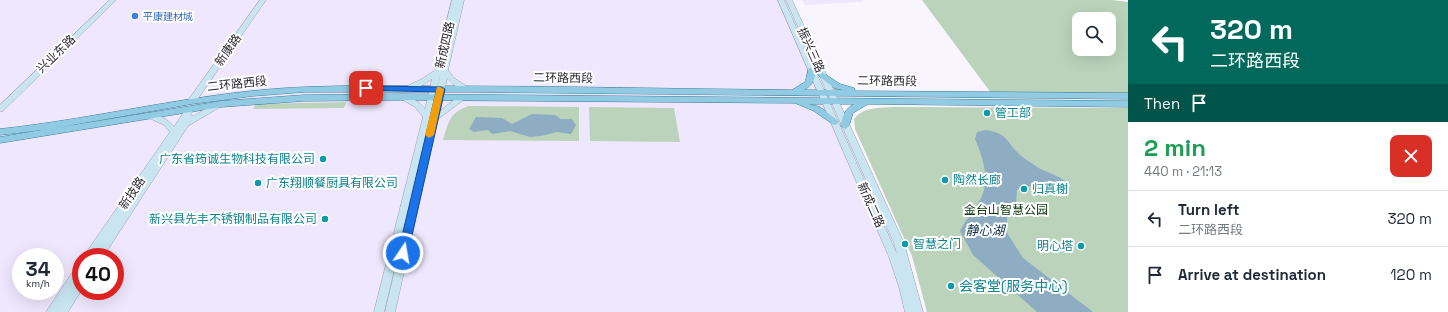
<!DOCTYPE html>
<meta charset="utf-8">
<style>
body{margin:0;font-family:"Space Grotesk","Noto Sans SC",sans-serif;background:#f6f6f7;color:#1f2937;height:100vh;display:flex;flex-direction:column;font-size:15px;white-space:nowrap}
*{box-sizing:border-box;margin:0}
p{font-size:13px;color:#747a83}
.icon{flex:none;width:22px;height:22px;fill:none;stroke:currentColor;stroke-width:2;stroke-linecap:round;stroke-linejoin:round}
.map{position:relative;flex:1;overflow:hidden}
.side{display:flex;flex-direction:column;background:#fff;width:320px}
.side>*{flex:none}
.guide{background:#00695c;color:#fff;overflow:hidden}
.fabs{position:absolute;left:1072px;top:12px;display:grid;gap:8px}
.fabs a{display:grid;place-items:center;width:44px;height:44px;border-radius:8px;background:#fff;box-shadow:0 4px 16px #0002;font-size:20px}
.speed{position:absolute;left:12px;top:248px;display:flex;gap:8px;font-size:20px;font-weight:700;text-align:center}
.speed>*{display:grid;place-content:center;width:52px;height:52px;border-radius:50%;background:#fff;box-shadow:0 4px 16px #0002;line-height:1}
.speed small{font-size:10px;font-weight:400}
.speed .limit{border:6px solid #d22;background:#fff;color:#111}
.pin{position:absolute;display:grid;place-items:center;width:34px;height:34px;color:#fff;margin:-17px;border-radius:8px;box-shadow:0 2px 6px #0006}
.me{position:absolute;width:44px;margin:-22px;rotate:12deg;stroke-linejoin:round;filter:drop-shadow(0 0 3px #0008)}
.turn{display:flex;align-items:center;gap:14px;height:84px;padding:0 16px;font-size:18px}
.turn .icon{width:52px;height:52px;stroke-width:2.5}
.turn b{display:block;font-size:28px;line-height:34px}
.then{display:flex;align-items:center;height:38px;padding:0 16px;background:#0003;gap:8px;font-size:15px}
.round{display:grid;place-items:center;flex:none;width:42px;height:42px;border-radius:8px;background:#f6f6f7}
.headline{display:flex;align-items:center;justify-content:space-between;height:68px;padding:0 16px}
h1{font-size:24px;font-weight:700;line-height:30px;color:#1e9e55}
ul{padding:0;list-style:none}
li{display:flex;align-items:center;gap:12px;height:56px;padding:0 16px;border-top:1px solid #e0e1e3}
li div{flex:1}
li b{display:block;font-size:15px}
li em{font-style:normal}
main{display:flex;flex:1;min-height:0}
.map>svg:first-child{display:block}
.built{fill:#efe7fd;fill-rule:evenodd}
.green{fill:#bbd3bb;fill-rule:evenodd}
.water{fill:#8eacc2}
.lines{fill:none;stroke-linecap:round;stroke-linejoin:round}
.secondary-casing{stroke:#a49db0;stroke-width:1}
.primary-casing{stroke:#3d7b98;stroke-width:1}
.secondary{fill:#c8e5f1;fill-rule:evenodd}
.primary{fill:#91cbe3;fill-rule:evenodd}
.route{fill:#1a73e8;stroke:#114b97}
.slow{fill:#f59e0b}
.shop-dot{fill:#3f7fe0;stroke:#fff;stroke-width:1.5}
.culture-dot{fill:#0f9aa8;stroke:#fff;stroke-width:1.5}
.labels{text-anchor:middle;stroke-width:4;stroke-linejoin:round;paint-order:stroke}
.far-shop-label{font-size:10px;fill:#366cbe;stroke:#fff;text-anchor:start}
.street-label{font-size:12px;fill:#2a272f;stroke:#fff}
.culture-label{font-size:12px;fill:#0d838f;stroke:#fff;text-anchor:start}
.park-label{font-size:12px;fill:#0d3510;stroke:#fff}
.water-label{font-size:13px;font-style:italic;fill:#0d344c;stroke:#fff}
.near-culture-label{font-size:14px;fill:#0d838f;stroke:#fff;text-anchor:start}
</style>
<main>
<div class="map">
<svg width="1128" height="312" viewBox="0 0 1128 312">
<rect width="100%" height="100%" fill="#f8f5fe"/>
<path class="built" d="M0 0H788L876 197 913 300 915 312H0ZM21 257H55V291H21ZM81 257H115V291H81Z
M802 0H864L860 2 805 5Z"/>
<path class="green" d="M922 0H1112L1128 2V98L994 97ZM1079 19H1109V49H1079Z
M346 102 344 108 253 109 256 104Z
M469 106 579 107V141L443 140C449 121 449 113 469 106Z
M589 107 674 108 680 142 590 141Z
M893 107 1128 108V312H927L912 256 855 129 854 119C863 107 879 108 893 107Z"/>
<path class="water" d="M532 114 555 115 561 119H572L576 125 571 134 557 132 541 136 530 137 510 131 492 134 488 130 474 132 469 129 476 117 502 118 512 124Z
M985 130C1007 133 1005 140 1019 154 1024 159 1032 163 1037 167 1045 172 1070 179 1070 188L1065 189 1026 186 1017 190 1016 204 1007 216V233L1023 258 1093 312H1037L973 255 960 231C965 221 971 214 977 205 992 184 984 160 975 139L977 132Z"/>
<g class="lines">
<defs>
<path id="secondary" d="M110 0H116L3 111H0V105Z
M260 0H266L195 103H189L188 101 189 99Z
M452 0H458L441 70 458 0H464L448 70 454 78 471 89 470 91C461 92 452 84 447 78L440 111 459 96H462L466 98 438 119 395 312H385L430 120 384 312H374L423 117 415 107 398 97 399 95C408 94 420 102 425 109L432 79C425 84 412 92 402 91L401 89 422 79 434 71ZM441 73 431 116H430Z
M778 0H784L897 254 894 243 786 0H792L904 243 923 312H905L899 287 889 257Z
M218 102H224L225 104 188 126 103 257H93L94 256 93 257H83L170 132 164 125 147 117 146 115 147 113C156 112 169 120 174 127L187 107H193L194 109 190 115 193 116Z
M81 263V275L77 281 81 279V291L68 312H57L58 310 57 312H46L78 264Z"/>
<path id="primary" d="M809 68H815C817 77 812 86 804 90H843L834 88 819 76 818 74 822 72 840 84 854 88 855 91 1128 93V99L467 92H305L253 96 192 104 55 128 221 101 304 95 402 94 1128 101V107L868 104 853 113 849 126 845 129 841 126C842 116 845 109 854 104H809L820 107 837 120 838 122 837 124 834 125 814 111 795 103 402 100 304 101 221 107 0 143V137L42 130 0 135V129C102 118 202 91 305 87 350 85 395 86 440 86 558 86 675 89 792 90L805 82Z"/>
</defs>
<use href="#secondary" class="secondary-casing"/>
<use href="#primary" class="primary-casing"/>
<use href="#secondary" class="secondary"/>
<use href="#primary" class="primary"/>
</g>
<path class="route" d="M366 86 441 87 445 89 408 253 403 258 398 253 436 92 364 90 362 88Z"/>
<path class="slow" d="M437 87H440L444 89 434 135 429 138 425 135Z"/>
<circle class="shop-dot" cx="135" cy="16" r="4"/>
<g class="culture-dot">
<circle cx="987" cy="113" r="4"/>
<circle cx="323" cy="159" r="4"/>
<circle cx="945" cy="180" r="4"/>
<circle cx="258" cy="183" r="4"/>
<circle cx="1024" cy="189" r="4"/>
<circle cx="325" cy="219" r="4"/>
<circle cx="905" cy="244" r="4"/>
<circle cx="1081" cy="246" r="4"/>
<circle cx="951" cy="286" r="4"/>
</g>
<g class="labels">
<g class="far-shop-label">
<text x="143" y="20">平康建材城</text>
</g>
<g class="street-label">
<text transform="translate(445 45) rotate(-77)" y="4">新成四路</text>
<text transform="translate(228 50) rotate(-55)" y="4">新康路</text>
<text transform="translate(811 50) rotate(66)" y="4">振兴三路</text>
<text transform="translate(56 54) rotate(-44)" y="4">兴业东路</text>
<text transform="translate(563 78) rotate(1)" y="4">二环路西段</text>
<text transform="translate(887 81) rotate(1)" y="4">二环路西段</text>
<text transform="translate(237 84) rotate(-6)" y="4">二环路西段</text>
<text transform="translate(132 193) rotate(-56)" y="4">新技路</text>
<text transform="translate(871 205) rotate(66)" y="4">新成二路</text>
</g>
<g class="culture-label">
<text x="995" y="117">管工部</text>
<text x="315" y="163" text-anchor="end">广东省筠诚生物科技有限公司</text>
<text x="953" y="184">陶然长廊</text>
<text x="266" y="187">广东翔顺餐厨具有限公司</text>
<text x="1032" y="193">归真榭</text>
<text x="317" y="223" text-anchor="end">新兴县先丰不锈钢制品有限公司</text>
<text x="913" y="248">智慧之门</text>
<text x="1073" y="250" text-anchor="end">明心塔</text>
</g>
<g class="park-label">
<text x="1006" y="214">金台山智慧公园</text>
</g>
<g class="water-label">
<text x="985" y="235">静心湖</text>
</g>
<g class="near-culture-label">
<text x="959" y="291">会客堂(服务中心)</text>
</g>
</g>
</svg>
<div class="fabs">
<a><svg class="icon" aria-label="search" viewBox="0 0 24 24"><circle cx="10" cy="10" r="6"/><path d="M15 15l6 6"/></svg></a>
</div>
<div class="speed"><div>34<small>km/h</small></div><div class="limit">40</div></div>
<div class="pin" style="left:366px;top:88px;background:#d93025"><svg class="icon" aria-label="arrive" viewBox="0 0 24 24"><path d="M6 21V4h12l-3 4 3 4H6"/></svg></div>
<svg class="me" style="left:403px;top:253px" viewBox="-20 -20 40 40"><circle r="17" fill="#1a73e8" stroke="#fff" stroke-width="3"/><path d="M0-11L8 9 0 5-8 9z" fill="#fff"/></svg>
</div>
<section class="side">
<div class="guide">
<div class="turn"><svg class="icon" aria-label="left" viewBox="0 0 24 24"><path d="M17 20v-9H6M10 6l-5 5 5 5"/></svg><div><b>320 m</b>二环路西段</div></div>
<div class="then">Then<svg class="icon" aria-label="arrive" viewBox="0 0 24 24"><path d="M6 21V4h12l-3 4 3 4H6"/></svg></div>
</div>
<div class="headline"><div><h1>2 min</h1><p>440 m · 21:13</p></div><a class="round" style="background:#d93025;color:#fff"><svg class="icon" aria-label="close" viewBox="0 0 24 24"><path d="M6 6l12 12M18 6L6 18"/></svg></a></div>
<ul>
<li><svg class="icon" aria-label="left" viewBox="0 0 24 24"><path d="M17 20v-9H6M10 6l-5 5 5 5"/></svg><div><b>Turn left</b><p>二环路西段</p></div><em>320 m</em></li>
<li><svg class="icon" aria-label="arrive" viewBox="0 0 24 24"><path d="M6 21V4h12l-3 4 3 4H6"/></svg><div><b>Arrive at destination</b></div><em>120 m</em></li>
</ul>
</section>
</main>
